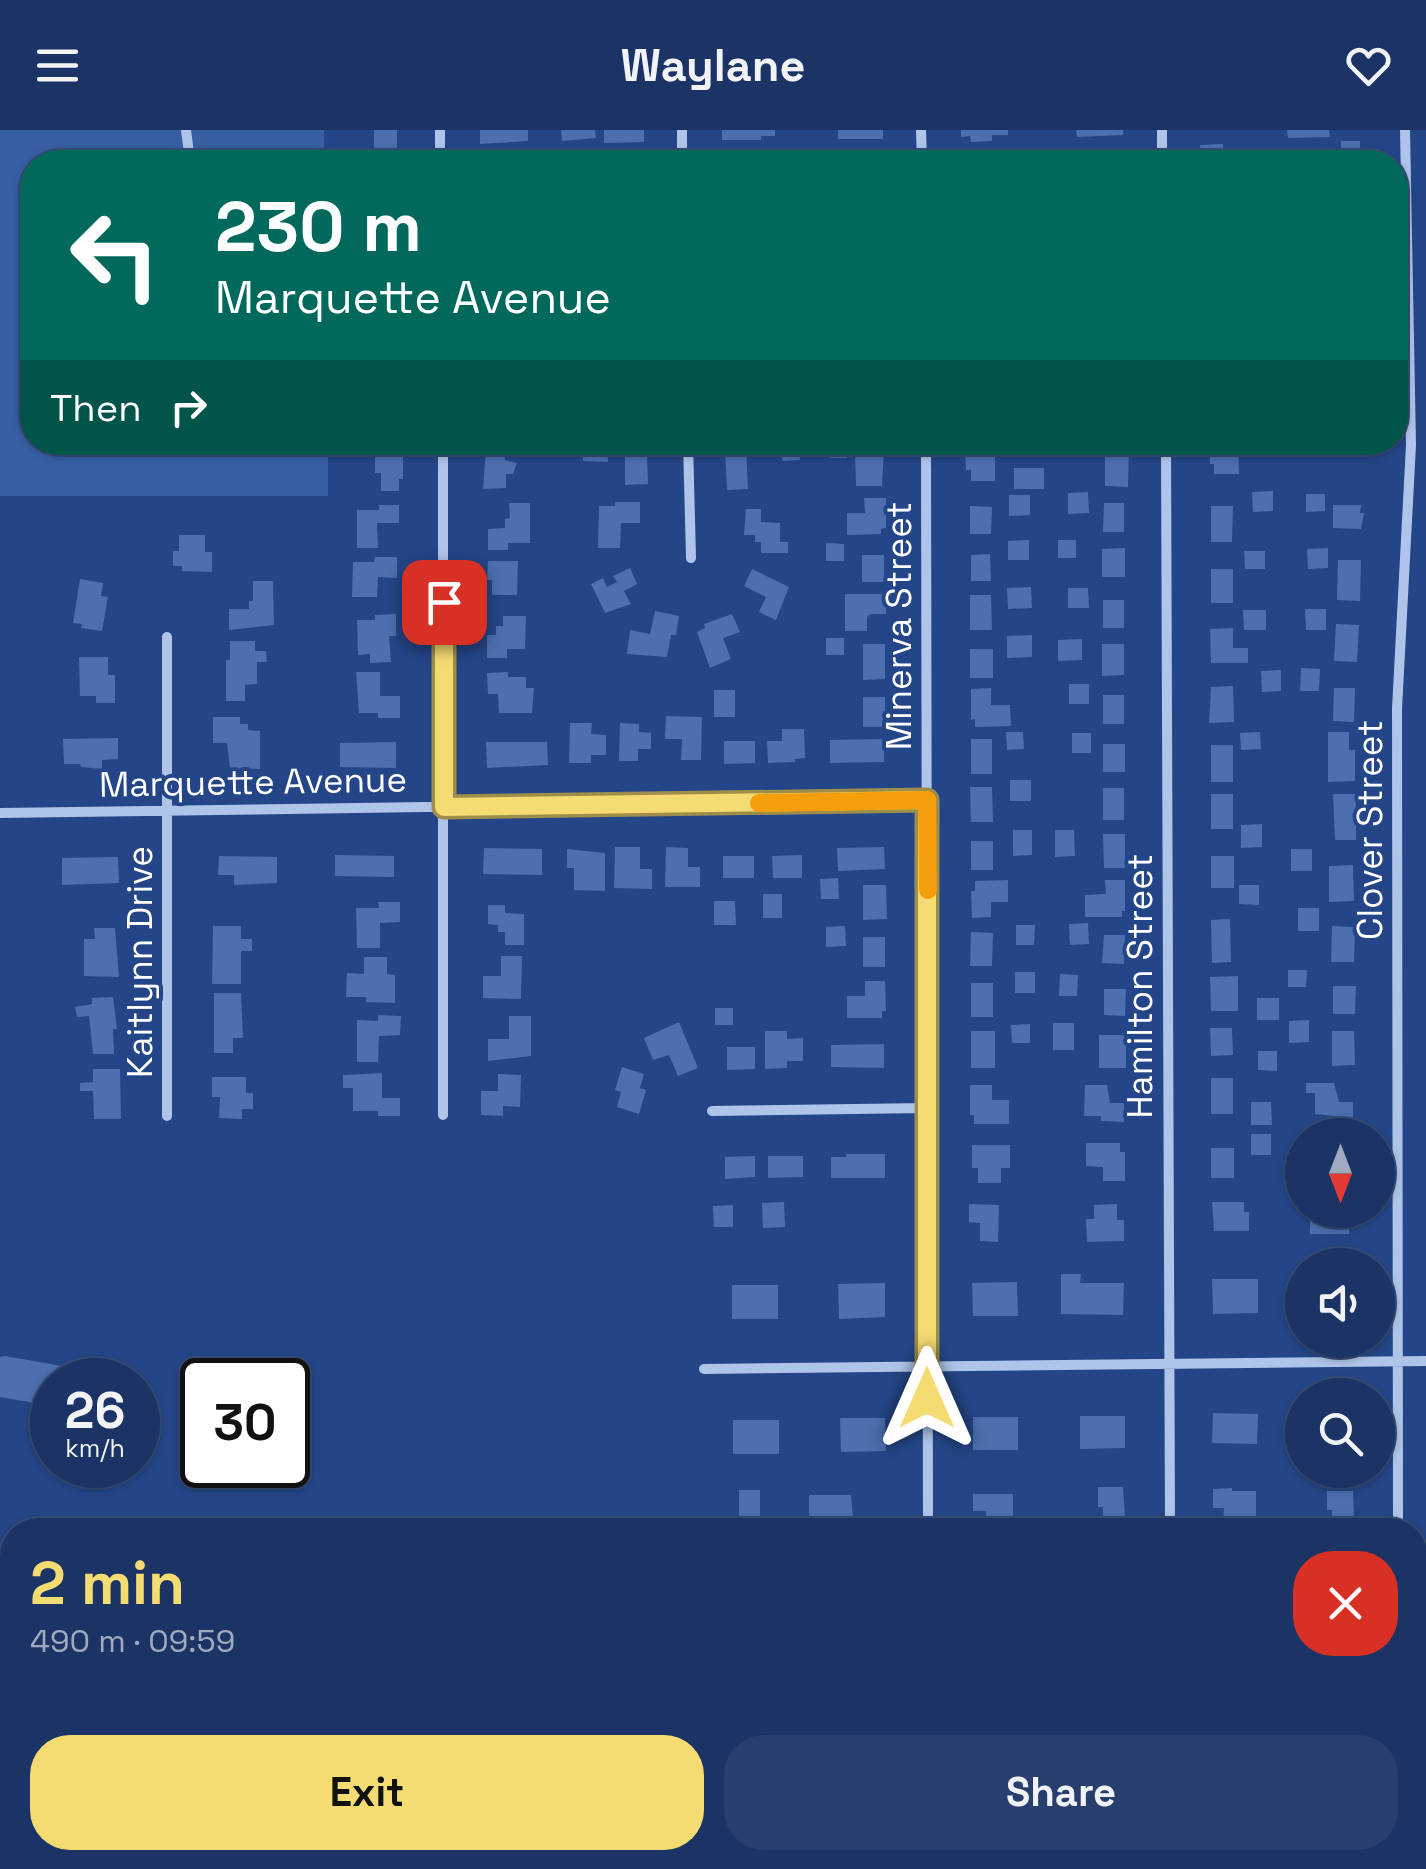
<!DOCTYPE html>
<meta charset="utf-8">
<style>
body{margin:0;font-family:"Space Grotesk",sans-serif;background:#283f6e;color:#f1f3f6;height:100vh;display:flex;flex-direction:column;font-size:38px;white-space:nowrap}
*{box-sizing:border-box;margin:0}
p{font-size:32px;color:#a0aabf}
.icon{flex:none;width:55px;height:55px;fill:none;stroke:currentColor;stroke-width:2;stroke-linecap:round;stroke-linejoin:round}
.map{position:relative;flex:1;overflow:hidden}
.side{position:absolute;left:0px;top:1388px;width:1428px;height:352px;display:flex;flex-direction:column;background:#1b3465;border-radius:40px 40px 0 0;box-shadow:0 2px 8px #0004,0 0 0 2px #394f79}
.side>*{flex:none}
.top-card{position:absolute;left:20px;top:20px;width:1388px;height:305px;border-radius:40px;box-shadow:0 2px 8px #0004,0 0 0 2px #394f79;background:#00695c;color:#fff;overflow:hidden}
.needle{width:65px;rotate:180deg}
.controls{position:absolute;left:1285px;top:988px;display:grid;gap:20px}
.controls a{display:grid;place-items:center;width:110px;height:110px;border-radius:50%;background:#1b3465;box-shadow:0 2px 8px #0004,0 0 0 2px #394f79;font-size:50px}
.speed{position:absolute;left:30px;top:1228px;display:flex;gap:20px;font-size:50px;font-weight:700;text-align:center}
.speed>*{display:grid;place-content:center;width:130px;height:130px;border-radius:50%;background:#1b3465;box-shadow:0 2px 8px #0004,0 0 0 2px #394f79;line-height:1}
.speed small{font-size:25px;font-weight:400}
.speed .limit{border:5px solid #111;border-radius:15px;background:#fff;color:#111}
.pin{position:absolute;display:grid;place-items:center;width:85px;height:85px;color:#fff;margin:-42px;border-radius:20px;box-shadow:0 5px 15px #0006}
.me{position:absolute;width:110px;margin:-55px;rotate:0deg;stroke-linejoin:round;filter:drop-shadow(0 0 8px #0008)}
.turn{display:flex;align-items:center;gap:35px;height:210px;padding:0 30px;font-size:45px}
.turn .icon{width:130px;height:130px;stroke-width:2.5}
.turn b{display:block;font-size:70px;line-height:85px}
.then{display:flex;align-items:center;height:95px;padding:0 30px;background:#0003;gap:20px;font-size:38px}
.round{display:grid;place-items:center;flex:none;width:105px;height:105px;border-radius:40px;background:#283f6e}
.summary{display:flex;align-items:center;justify-content:space-between;height:170px;padding:0 30px}
h1{font-size:60px;font-weight:700;line-height:75px;color:#f4db72}
.button{display:flex;gap:20px;margin-top:auto;padding:20px 30px}
.button a{flex:1;height:115px;border-radius:40px;background:#f4db72;color:#111;font-size:40px;font-weight:700;line-height:115px;text-align:center}
.button a+a{background:#283f6e;color:#f1f3f6}
header{display:flex;justify-content:space-between;align-items:center;height:130px;padding:0 30px;background:#1b3465;font-size:45px;font-weight:700}
.map>svg:first-child{display:block}
.green{fill:#385ea4}
.building{fill:#4c6faf}
.lines{fill:none;stroke-linecap:round;stroke-linejoin:round}
.street{stroke:#afc4e9;stroke-width:10}
.route-casing{stroke:#9f8e4a;stroke-width:25}
.route{stroke:#f4db72;stroke-width:18}
.slow{stroke:#f59e0b;stroke-width:18}
.labels{text-anchor:middle;stroke-width:8;stroke-linejoin:round;paint-order:stroke}
.street-label{font-size:35px;fill:#fff;stroke:#244587}
</style>
<header><svg class="icon" aria-label="menu" viewBox="0 0 24 24"><path d="M4 6h16M4 12h16M4 18h16"/></svg>Waylane<svg class="icon" aria-label="heart" viewBox="0 0 24 24"><path d="M12 20l-8-8c-3-5 5-10 8-4 3-6 11-1 8 4z"/></svg></header>
<div class="map">
<svg width="1426" height="1739" viewBox="0 0 1426 1739">
<rect width="100%" height="100%" fill="#244587"/>
<path class="green" d="M0 0H324V32H32V312L328 313V366H0Z"/>
<path class="building" d="M374 0H397V27H374Z
M480 0H528V11L480 14Z
M561 0H595L596 8 562 11Z
M604 0H644V12L604 13Z
M722 0H775V6H761V10H722Z
M838 0H883V9H838Z
M961 0H1008V5H992V11L971 12 970 6 961 7Z
M1076 0H1123V5L1077 7Z
M1287 0H1329L1330 7 1288 8Z
M1341 11H1360V24H1341Z
M1223 14 1224 32H1201L1200 15Z
M587 312H607L608 332 583 331V319H587Z
M781 312H799L800 330 782 331Z
M829 312H847V328H830Z
M970 312H995V351H971V340H966L965 319H970Z
M1105 312H1129L1128 357 1105 356Z
M1249 312H1269L1270 322 1250 323Z
M1238 313 1239 344H1214V334H1210L1209 314Z
M746 317 748 359 727 360 725 318Z
M884 318 882 356H856L855 319Z
M486 319H504L505 330 517 333 513 344H506V358L483 359Z
M625 322H647L648 354 625 355Z
M403 323V349H399V361H381V343H375V324Z
M1014 338H1044V359H1014Z
M1273 361V381L1253 382 1252 362Z
M1088 362 1089 383 1068 384V363Z
M1306 364H1325V381L1306 382Z
M1009 365H1030V385L1009 386Z
M864 368H886V398L881 399V404L847 405V383H865Z
M615 372H640V393H621L620 418H598L599 376H615Z
M509 373H530V413H508V420H488V399L505 398V389L510 388Z
M1104 373H1124V402H1103Z
M379 375H399V393H377L378 418H357V380H379Z
M1333 375H1361L1360 383H1364L1361 399 1333 398Z
M970 376 992 377 991 404H970Z
M1211 376H1233L1232 412H1211Z
M746 379H761V392L780 393V412H788V423H761V412H755V405H744Z
M179 405H205V422H212V442L182 441V436H173V421H179Z
M1029 410V430H1008V411Z
M1058 410H1076V428H1058Z
M826 413 844 414V431H826Z
M1125 418V447H1102V419Z
M1328 418V438L1308 439 1307 419Z
M1244 421H1265V439H1245Z
M990 424 991 451H971V425Z
M862 425H884V452H862Z
M375 427H397V448L378 447 377 467H352L353 432H374Z
M1338 430H1361L1360 471 1337 470Z
M488 431H518L517 465H492V450H487Z
M630 438 637 454 624 461 631 474 605 483 591 454 603 448 607 457 617 452 613 446Z
M752 439 789 457 776 490 759 482 766 467 744 456Z
M1211 439H1233V473H1211Z
M80 449 103 453 101 466 108 467 102 501 81 498 82 494 73 493Z
M253 451H273L274 495 229 500V479H249V471H253Z
M1031 457 1032 478 1008 479 1007 458Z
M1068 458H1088L1089 478H1068Z
M845 464H886V484H871L867 487V501H845Z
M970 465H991L992 500H970Z
M1103 470H1124V498H1103Z
M1305 479H1326V500H1306Z
M1243 480H1266V500H1244Z
M655 481 679 486 676 505H671L667 527 627 524 630 500 650 504Z
M396 484V506H389L391 532 370 533V524L358 525 357 490H375V485Z
M732 484 740 502 723 508 731 529 710 538 697 502 705 498 704 494Z
M503 486H526L525 519H507V528H487V505H496V496H503Z
M1336 494 1359 495 1357 532 1334 531Z
M1233 498V518H1248V533H1211L1210 499Z
M1032 505V527L1007 528V506Z
M826 508H844V525H826Z
M1082 509V530L1058 531V510Z
M230 511H255V521H266L267 532H257V554L245 555V571H226V530H230Z
M863 514H885V549L863 550Z
M1102 514H1124V545L1102 546Z
M970 519H993V548H970Z
M79 527H108V545H115V573H96V566H80Z
M1301 538 1320 539 1319 561H1300Z
M1281 540V561L1262 562 1261 541Z
M356 542H380V566H400V588H378V583H359Z
M508 542V547H526V558H534L532 583H499L498 564H488L487 543Z
M1069 554H1089V574H1069Z
M1233 556 1234 592 1209 593 1211 557Z
M991 558V575H1010L1011 596 975 597V589L971 590V559Z
M1334 558H1355L1354 592 1333 591Z
M714 560H735V587H714Z
M1103 565H1124V594H1103Z
M863 567H885V597H863Z
M666 586 702 587 701 630H681L682 609H665Z
M213 587H240V594H248V600L260 601V639L230 638 227 613H213Z
M570 593H592L591 604 606 605V625H591V633H569Z
M620 593 639 594V602L651 603V619H638V631H619Z
M782 599H804L805 628 795 629V632L768 633 767 611H782Z
M1006 602H1023L1024 619 1007 620Z
M1260 602 1261 619 1241 620 1240 603Z
M1328 602H1349V620H1355V651L1328 652Z
M1072 603H1091V623H1072Z
M118 608V629L102 630V639L81 637 80 634H64L63 609Z
M884 609V632L830 633V610Z
M971 609H992V644H971Z
M724 611H755V633L724 634Z
M396 612V638L340 637V613Z
M486 612H547L548 635 487 638Z
M1103 614H1125V642H1103Z
M1211 615H1233V652H1211Z
M1010 650H1031V671H1010Z
M970 657H992L993 692H971Z
M1103 658H1124V690H1103Z
M1211 664H1233V699H1211Z
M1333 664H1356V710H1335Z
M1262 694V717L1241 718V695Z
M1013 700H1032V725L1013 726Z
M1055 700H1074L1075 726 1055 727Z
M1103 704H1125V738H1104Z
M971 711H993V740H971Z
M615 717H640V739H652V759L614 758Z
M666 717 688 718V737H700V757H665Z
M884 717 885 739 838 741 837 718Z
M484 718 542 719V745L483 744Z
M567 719 605 723V761L574 760V738H567Z
M1291 719H1312V741H1291Z
M335 725 394 726V747L335 746Z
M802 725V748H773L772 726Z
M219 726 277 727V753L234 755V745H218Z
M723 726H754V748H723Z
M1211 726H1234V758H1211Z
M118 727 119 753 62 755V728Z
M1353 735 1354 771 1329 772V736Z
M838 748 839 769H821L820 749Z
M1008 750V772H991V787L972 788 971 761H975V751Z
M1105 750H1125V781H1122V787H1085V765L1106 764Z
M863 755H886L887 789 863 790Z
M1239 755H1259V775L1239 774Z
M763 764H782V788H763Z
M714 771H735L736 795H714Z
M378 772H400V792L380 793V818H357L356 778H379Z
M488 775H505V783L524 784V815H505V802H498V795L488 794Z
M1298 778H1319V801H1298Z
M1230 789 1231 832 1212 833 1211 790Z
M1088 793 1089 814 1070 815 1069 794Z
M1016 795H1035L1034 815H1016Z
M213 796H241V809H252V821H241V854H212Z
M845 796 846 816 826 817V797Z
M1332 796 1355 797 1354 832H1331Z
M94 798H115L119 847 84 846V809H95Z
M971 802 993 803 992 836H970Z
M1104 805H1125L1124 834 1102 833Z
M863 807H885V837H863Z
M501 826H522L521 869 483 868V846H501Z
M364 827H387V844L395 845V873L366 872V867H346L347 843 364 844Z
M1288 840H1307L1306 857H1288Z
M1015 842H1035V863H1015Z
M1060 844 1078 845 1077 866H1059Z
M1238 846V881H1211L1210 847Z
M865 851H885L886 881H882V888H847V866H865Z
M971 853H993V887H971Z
M1333 856H1356L1355 884H1333Z
M1104 859H1126L1125 886 1104 885Z
M214 863H241L243 908H233V923H214Z
M113 867 117 899H113L114 924H93L89 886 77 887 75 877 92 874V868Z
M1257 868H1279V890H1257Z
M715 878H733V895H715Z
M378 885 401 886 400 905 379 906 378 932H357V890L378 891Z
M509 886H531V926L488 931V909H509Z
M1309 890V912L1289 913V891Z
M679 892 698 938 678 946 669 925 653 930 644 908Z
M1053 893H1074V920H1053Z
M1030 894V913H1012L1011 895Z
M1210 898H1232L1233 925 1211 926Z
M765 901H787V909L803 908V931H787V938L765 939Z
M971 901H995V938H971Z
M1332 901H1354L1355 935 1332 936Z
M1099 905H1126V938H1099Z
M884 914V938L831 937V915Z
M727 917H755V939L727 940Z
M1258 921H1277V941L1258 940Z
M622 937 644 944 640 958 646 960 639 984 617 977 621 962 615 960Z
M93 939H120L121 989H94L93 961H80V953L93 952Z
M382 943V968H400V986H378V981H353V958H343V945Z
M498 944 521 945 520 977 503 976V986L481 985V961H498Z
M212 947H246V963H253V979H242V989L219 988 220 967H212Z
M1211 948H1233V984H1211Z
M1306 953H1334L1339 972H1353V988L1315 984V963H1306Z
M970 955H992V970H1009V994H974V985H970Z
M1085 955H1107L1110 973H1124V992L1101 991V986H1084Z
M1251 972H1271L1272 995H1251Z
M1251 1004H1271V1025H1251Z
M1086 1013H1120V1022H1125V1051H1103V1037L1086 1036Z
M972 1015H1010V1038H1001V1053H978V1038H972Z
M1211 1018H1234V1048H1211Z
M846 1024H885V1048H831V1027H846Z
M755 1026V1047L725 1049V1027Z
M768 1026H803V1047L768 1048Z
M784 1072 785 1097 763 1098 762 1073Z
M1212 1072H1244V1082H1249V1101H1214Z
M969 1074 999 1075 998 1112 980 1111V1093L969 1092Z
M1117 1074V1090H1124V1111L1087 1112 1086 1089H1094V1075Z
M733 1075V1097H714L713 1076Z
M1334 1080H1352L1349 1104H1310V1083H1334Z
M1061 1144H1081L1080 1153H1124L1123 1185 1061 1184Z
M1212 1149H1258V1183L1213 1184Z
M1017 1152 1018 1186H973L972 1153Z
M885 1153V1187L839 1189 838 1154Z
M732 1155H778V1189H732Z
M5 1226 62 1236 60 1250H52V1276L0 1267V1227Z
M1213 1283 1258 1284 1257 1314 1212 1313Z
M1080 1286H1125V1318L1080 1319Z
M973 1287H1018V1320H973Z
M840 1288H885L886 1321 841 1322Z
M733 1290H779V1324H733Z
M1098 1357H1123L1125 1388H1103V1377H1098Z
M1232 1358V1361H1256V1395L1223 1394 1224 1378H1213V1359Z
M739 1360H760V1400H739Z
M1327 1361H1353L1354 1391 1332 1392V1380H1327Z
M973 1364H1013V1398H992V1387H986V1381H973Z
M809 1365H851L854 1399 809 1400Z
M740 1728H761V1739H740Z
M807 1728H859L862 1739H810Z
M1006 1728H1028V1739H1011L1006 1736Z
M1075 1728H1094V1735H1101V1739H1075Z
M1233 1728H1256V1739H1233Z
M1331 1728H1353L1358 1739H1331Z"/>
<g class="lines">
<path class="street" d="M186 0 190 31
M440 0V32
M682 0V32
M921 0 922 32
M1162 0V32
M443 312V985
M688 312 691 428
M926 312 928 1400
M1166 312 1170 1400
M0 683 927 670
M712 981 927 978
M167 986V507
M704 1239 1426 1231
M1398 1400 1397 579 1411 315 1405 0
M930 1728V1739
M1171 1728V1739
M1399 1728 1400 1739"/>
</g>
<g class="lines">
<defs>
<path id="route" d="M444 472V677L927 670V1268"/>
</defs>
<use href="#route" class="route-casing"/>
<use href="#route" class="route"/>
<path class="slow" d="M759 673 927 670 928 760"/>
</g>
<g class="labels">
<g class="street-label">
<text transform="translate(899 496) rotate(-90)" y="12">Minerva Street</text>
<text transform="translate(253 652) rotate(-1)" y="12">Marquette Avenue</text>
<text transform="translate(1370 700) rotate(-90)" y="12">Clover Street</text>
<text transform="translate(140 832) rotate(-90)" y="12">Kaitlynn Drive</text>
<text transform="translate(1140 856) rotate(-90)" y="12">Hamilton Street</text>
</g>
</g>
</svg>
<div class="controls">
<a><svg class="needle" viewBox="-14 -14 28 28"><path d="M0-13l5 13h-10z" fill="#e53935"/><path d="M0 13l5-13h-10z" fill="#a0aabf"/></svg></a>
<a><svg class="icon" aria-label="sound" viewBox="0 0 24 24"><path d="M4 9h4l5-4v14l-5-4H4zM17 9q2 3 0 6"/></svg></a>
<a><svg class="icon" aria-label="search" viewBox="0 0 24 24"><circle cx="10" cy="10" r="6"/><path d="M15 15l6 6"/></svg></a>
</div>
<div class="speed"><div>26<small>km/h</small></div><div class="limit">30</div></div>
<div class="pin" style="left:444px;top:472px;background:#d93025"><svg class="icon" aria-label="arrive" viewBox="0 0 24 24"><path d="M6 21V4h12l-3 4 3 4H6"/></svg></div>
<svg class="me" style="left:927px;top:1268px" viewBox="-20 -20 40 40"><path d="M0-17L14 15 0 8-14 15z" fill="#f4db72" stroke="#fff" stroke-width="4"/></svg>
<div class="top-card">
<div class="turn"><svg class="icon" aria-label="left" viewBox="0 0 24 24"><path d="M17 20v-9H6M10 6l-5 5 5 5"/></svg><div><b>230 m</b>Marquette Avenue</div></div>
<div class="then">Then<svg class="icon" aria-label="right" viewBox="0 0 24 24"><path d="M7 20v-9h11M14 6l5 5-5 5"/></svg></div>
</div>
<section class="side">
<div class="summary"><div><h1>2 min</h1><p>490 m · 09:59</p></div><a class="round" style="background:#d93025;color:#fff"><svg class="icon" aria-label="close" viewBox="0 0 24 24"><path d="M6 6l12 12M18 6L6 18"/></svg></a></div>
<div class="button"><a>Exit</a><a>Share</a></div>
</section>
</div>
